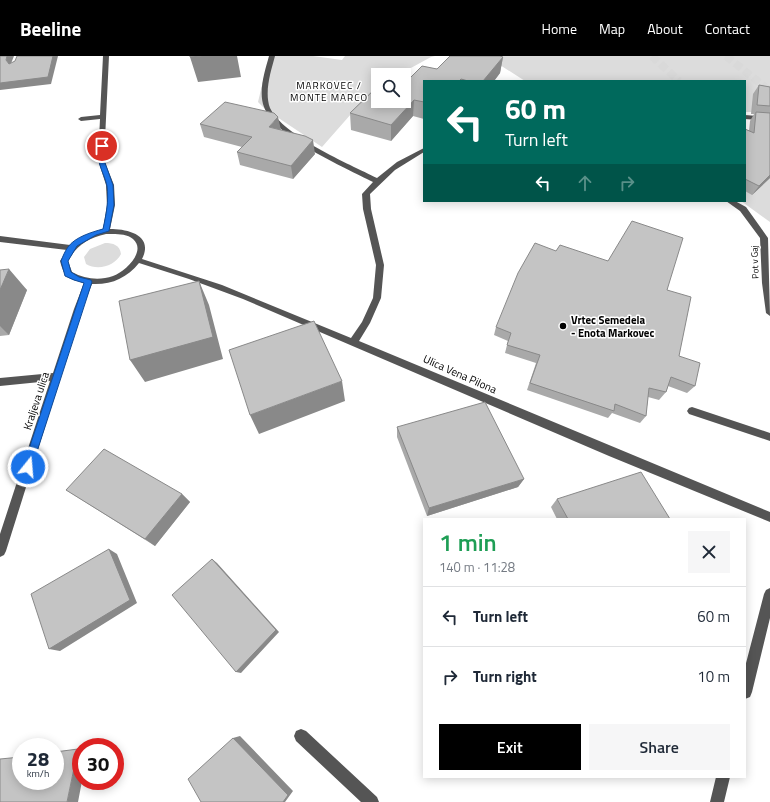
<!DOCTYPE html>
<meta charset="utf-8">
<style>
body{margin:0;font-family:"Titillium Web",sans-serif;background:#f6f6f7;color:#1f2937;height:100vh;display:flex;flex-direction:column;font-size:15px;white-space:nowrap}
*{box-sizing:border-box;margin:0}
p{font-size:13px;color:#747a83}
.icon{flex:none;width:22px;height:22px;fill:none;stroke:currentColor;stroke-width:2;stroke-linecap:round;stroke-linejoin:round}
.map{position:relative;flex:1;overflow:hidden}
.side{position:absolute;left:423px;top:462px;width:323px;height:260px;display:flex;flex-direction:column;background:#fff;border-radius:0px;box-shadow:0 2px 10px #0003}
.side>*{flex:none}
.guide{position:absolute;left:423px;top:24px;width:323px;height:122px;border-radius:0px;box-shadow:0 2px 10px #0003;background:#00695c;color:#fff;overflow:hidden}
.buttons{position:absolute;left:371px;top:12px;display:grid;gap:8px}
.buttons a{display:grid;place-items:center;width:40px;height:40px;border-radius:0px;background:#fff;box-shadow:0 2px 10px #0003;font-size:20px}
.speed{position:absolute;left:12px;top:682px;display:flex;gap:8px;font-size:20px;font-weight:700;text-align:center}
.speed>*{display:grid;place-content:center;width:52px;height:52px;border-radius:50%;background:#fff;box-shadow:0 2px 10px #0003;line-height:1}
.speed small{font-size:10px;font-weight:400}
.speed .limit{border:6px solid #d22;background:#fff;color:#111}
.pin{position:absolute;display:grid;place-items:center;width:34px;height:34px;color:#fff;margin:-17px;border:2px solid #fff;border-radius:50%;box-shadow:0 1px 4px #0007}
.me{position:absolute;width:44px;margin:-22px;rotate:17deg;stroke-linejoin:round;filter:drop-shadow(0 0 3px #0008)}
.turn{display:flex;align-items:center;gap:14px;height:84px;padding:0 16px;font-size:18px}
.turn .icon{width:52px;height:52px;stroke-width:2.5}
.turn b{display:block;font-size:28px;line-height:34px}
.lanes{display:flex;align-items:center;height:38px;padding:0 16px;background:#0003;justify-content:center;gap:20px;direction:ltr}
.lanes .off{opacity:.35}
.round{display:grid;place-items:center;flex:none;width:42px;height:42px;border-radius:0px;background:#f6f6f7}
.summary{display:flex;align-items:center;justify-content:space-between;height:68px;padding:0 16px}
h1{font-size:24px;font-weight:600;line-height:30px;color:#1e9e55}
.primary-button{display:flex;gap:8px;margin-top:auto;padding:8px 16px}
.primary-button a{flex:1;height:46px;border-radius:0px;background:#000;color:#fff;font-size:16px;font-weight:600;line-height:46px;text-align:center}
.primary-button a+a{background:#f6f6f7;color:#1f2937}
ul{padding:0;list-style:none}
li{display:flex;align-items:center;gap:12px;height:60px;padding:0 16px;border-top:1px solid #e0e1e3}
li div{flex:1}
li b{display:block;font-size:15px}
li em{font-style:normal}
header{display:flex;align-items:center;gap:24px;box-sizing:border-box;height:56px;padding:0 20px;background:#000;color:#fff}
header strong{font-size:19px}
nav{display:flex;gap:22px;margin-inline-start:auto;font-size:14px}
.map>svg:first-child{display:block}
.green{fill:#dcdcdc}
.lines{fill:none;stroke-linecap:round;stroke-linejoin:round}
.highway-tunnel{stroke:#d9d9d9;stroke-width:8;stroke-dasharray:8 3.5;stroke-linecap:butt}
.minor{fill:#555;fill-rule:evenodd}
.wall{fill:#a9a9a9}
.shaded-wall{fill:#898989}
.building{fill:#c4c4c4;stroke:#898989}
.route{fill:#1a73e8;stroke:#114b97}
.poi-dot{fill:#000;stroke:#fff;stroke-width:1.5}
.labels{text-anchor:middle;stroke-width:3;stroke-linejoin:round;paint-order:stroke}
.far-street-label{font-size:9px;fill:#000;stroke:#fff}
.far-neighbourhood-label{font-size:10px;letter-spacing:1px;fill:#000;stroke:#fff}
.poi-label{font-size:11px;font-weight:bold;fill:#000;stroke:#fff;text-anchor:start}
.street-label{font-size:11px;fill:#000;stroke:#fff}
</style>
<header>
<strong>Beeline</strong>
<nav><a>Home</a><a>Map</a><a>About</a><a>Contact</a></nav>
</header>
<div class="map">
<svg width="770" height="746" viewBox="0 0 770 746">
<rect width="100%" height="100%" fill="#fff"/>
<path class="green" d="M272 0H313L342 4 345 0H435L431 1 398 19H378V33L366 41 322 91 265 53 258 46 264 21Z
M452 0H770V41L755 56H745V25H525L500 9Z
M770 122V166L741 145H745V135Z
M105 187C113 187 120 189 121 198 115 210 98 215 86 208L84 201 90 193Z"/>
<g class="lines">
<path class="highway-tunnel" d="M652 0 679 25
M726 0 770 35"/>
<path class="minor" d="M103 0H109L104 104 114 129 115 149 110 173C128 173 154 179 142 203L222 229 351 282 362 266 373 242 376 209 363 153 362 138 373 126C344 111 276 82 264 51 258 35 265 15 269 0H275C271 15 264 36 270 52 283 80 349 108 377 122L397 106 424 92V96L395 114 370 138 371 153 384 209 381 242 370 267 359 285 770 456V466L609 400 243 243 189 223 139 207C127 222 111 229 92 228L82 253 6 495 4 499 0 501V478L50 325 0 330V322L53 317 74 253 84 227C67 222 65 223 60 205L67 194 0 186V180L70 189 83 180 103 173 107 149 106 129 98 104 100 63 81 65 78 63 81 61 100 59ZM106 178C114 178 126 177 133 183 147 195 125 216 113 220 99 225 85 223 72 216L68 205C77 189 88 182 106 178Z
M745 59 770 61V65L745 63Z
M726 145H735L746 151 768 182 770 260 766 257 762 227 760 182 740 155Z
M692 351 770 377V385L689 358 687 355 689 352Z
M770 532V562L752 636 750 641 745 643V611L764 538 766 534Z
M301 673 306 675 377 741 379 746H361L296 685 294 680 296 675Z
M716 721H730L724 746H710Z"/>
</g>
<path class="wall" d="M450 0H500L503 1 500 17 494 25H424V63L413 60 391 85 351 74 350 57 377 31H378V45H404V28L422 10 437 13Z
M759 29 770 31V122L752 139 745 135V73L749 75 750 65 754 58H751L753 38Z
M200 68 280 73 315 98 293 123 240 109 237 96 242 91 204 81Z
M556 195 667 234 679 300 695 330 687 337 668 330 666 336 659 344 648 341 646 360 640 367 612 357 608 362 527 334 536 307 505 297 508 285 494 279 496 271Z
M0 214 27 234 9 279 0 280Z
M397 371 524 423 518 431 427 460 397 381Z
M66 434 182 438 190 446 155 490Z
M557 443 670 463H557L551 451Z"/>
<path class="shaded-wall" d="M7 0H14L10 10 6 4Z
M53 0H58L51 28 0 34V35V27Z
M202 0H237L241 21 198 26 190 1Z
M503 1 500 17 494 25H483Z
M414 44 413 60 391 85V69Z
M278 61 281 74 269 71Z
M313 84 315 98 293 123 291 110Z
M770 119V122L752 139 759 130Z
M9 213 27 234 9 279 0 270V234Z
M199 225 209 249 223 303 145 326 130 304Z
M342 325 345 345 259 378 250 359Z
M524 423 518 431 427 460 429 452Z
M182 438 190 446 155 490 145 483Z
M109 493 117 498 137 547 60 595 49 593Z
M212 503 217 507 279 576 241 617 236 616Z
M240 680 293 735 285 746H283L233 682Z
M78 693H81V725H82L78 746H67Z"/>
<path class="building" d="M0 0H7L6 4 9 8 15 5 17 0H53L48 21 0 27Z
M190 0H202L190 1Z
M450 0H500L503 1 483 25H468L461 23 459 25H424V46L414 44 391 69 350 57 377 31H378V45H404V28L422 10 437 13Z
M759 29 770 31V50L757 49Z
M225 46 274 57 278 61 269 71 305 80 313 84 291 110 237 96 252 81 200 68Z
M756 56 770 57V119L759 130 745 123V73L754 77Z
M632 165 683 182 667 234 691 241 679 300 700 307 695 330 671 321 666 336 649 332 646 360 615 348 614 355 530 327 540 299 507 289 511 277 496 271 518 217 535 187 556 195 560 189 608 205Z
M9 213 0 234V214Z
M199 225 213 281 130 304 119 245Z
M314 265 342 325 250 359 229 294Z
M485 346 524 423 429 452 397 371Z
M104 393 182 438 145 483 66 434Z
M641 416 670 463H568L557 443Z
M109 493 130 544 49 593 31 538Z
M212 503 276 574 236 616 172 539Z
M233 682 288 739 283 746H201L188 723Z
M78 693 67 746H0V703L21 701V725H55V696Z"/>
<path class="route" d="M100 88 105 90 104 104 113 129 114 149 109 175 96 179 77 190 68 205 71 216 79 221 91 224 92 226 32 411 31 414 28 415 24 414 23 411 84 227 74 224 65 220 61 205C63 200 65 195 68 191 75 181 92 176 103 173 106 159 109 145 107 130 104 116 94 104 100 88Z"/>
<circle class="poi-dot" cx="563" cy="270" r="4"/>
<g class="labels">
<g class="far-street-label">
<text transform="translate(755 206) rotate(-92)" y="3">Pot v Gaj</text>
</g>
<g class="far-neighbourhood-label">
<text x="329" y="33">MARKOVEC /<tspan x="329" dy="12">MONTE MARCO</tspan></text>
</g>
<g class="poi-label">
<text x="571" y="268">Vrtec Semedela<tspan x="571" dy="13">- Enota Markovec</tspan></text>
</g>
<g class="street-label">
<text transform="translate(460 318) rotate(24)" y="4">Ulica Vena Pilona</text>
<text transform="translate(36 345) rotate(-72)" y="4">Kraljeva ulica</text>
</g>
</g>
</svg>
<div class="buttons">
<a><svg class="icon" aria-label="search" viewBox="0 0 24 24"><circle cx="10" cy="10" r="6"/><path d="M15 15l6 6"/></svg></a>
</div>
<div class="speed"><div>28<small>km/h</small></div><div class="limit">30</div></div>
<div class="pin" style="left:102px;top:90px;background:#d93025"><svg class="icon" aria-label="arrive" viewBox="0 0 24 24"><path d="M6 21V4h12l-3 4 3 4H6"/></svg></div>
<svg class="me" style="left:28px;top:411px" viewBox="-20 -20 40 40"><circle r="17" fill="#1a73e8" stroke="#fff" stroke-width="3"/><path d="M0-11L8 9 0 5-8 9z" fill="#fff"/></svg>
<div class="guide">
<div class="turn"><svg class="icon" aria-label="left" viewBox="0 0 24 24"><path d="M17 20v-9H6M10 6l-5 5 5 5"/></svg><div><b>60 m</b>Turn left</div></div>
<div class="lanes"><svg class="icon" aria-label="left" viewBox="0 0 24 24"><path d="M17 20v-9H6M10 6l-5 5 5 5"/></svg><svg class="icon off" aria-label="ahead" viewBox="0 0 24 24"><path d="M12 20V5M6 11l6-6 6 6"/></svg><svg class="icon off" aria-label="right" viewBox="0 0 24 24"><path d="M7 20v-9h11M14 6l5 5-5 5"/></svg></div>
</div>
<section class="side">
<div class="summary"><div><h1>1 min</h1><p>140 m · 11:28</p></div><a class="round"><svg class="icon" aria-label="close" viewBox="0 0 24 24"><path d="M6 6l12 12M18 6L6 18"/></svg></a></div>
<ul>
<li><svg class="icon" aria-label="left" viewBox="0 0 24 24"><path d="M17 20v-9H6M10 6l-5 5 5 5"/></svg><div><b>Turn left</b></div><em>60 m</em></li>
<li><svg class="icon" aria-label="right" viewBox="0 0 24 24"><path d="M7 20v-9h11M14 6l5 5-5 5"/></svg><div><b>Turn right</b></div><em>10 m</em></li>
</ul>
<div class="primary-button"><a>Exit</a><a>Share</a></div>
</section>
</div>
